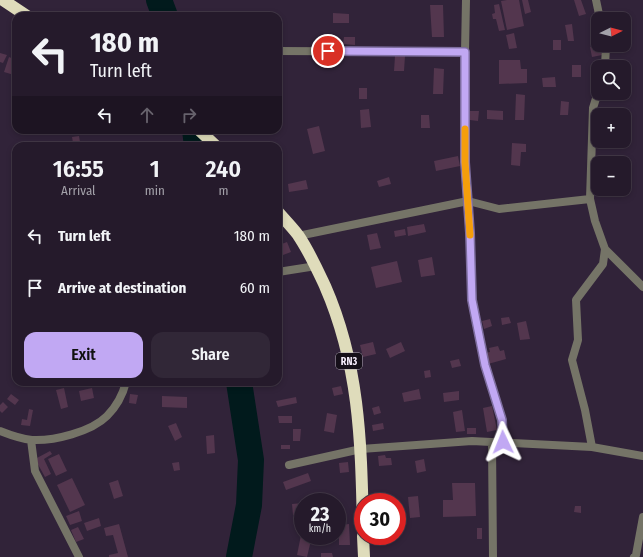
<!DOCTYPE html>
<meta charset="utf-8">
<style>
body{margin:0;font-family:"Fira Sans Condensed",sans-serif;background:#312737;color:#f1f3f6;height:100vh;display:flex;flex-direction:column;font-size:15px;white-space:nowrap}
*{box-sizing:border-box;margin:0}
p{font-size:13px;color:#a3a1a9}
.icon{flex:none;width:22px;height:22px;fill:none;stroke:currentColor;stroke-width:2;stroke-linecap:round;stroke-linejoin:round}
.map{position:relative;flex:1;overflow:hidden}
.panel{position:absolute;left:12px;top:142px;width:270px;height:244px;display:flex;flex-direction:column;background:#251a2b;border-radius:12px;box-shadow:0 2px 6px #0003,0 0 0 1px #423847}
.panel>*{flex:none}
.guide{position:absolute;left:12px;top:12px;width:270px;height:122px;border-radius:12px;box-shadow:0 2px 6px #0003,0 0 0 1px #423847;background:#251a2b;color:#f1f3f6;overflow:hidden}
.needle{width:26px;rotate:84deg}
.buttons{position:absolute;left:591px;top:12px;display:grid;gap:8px}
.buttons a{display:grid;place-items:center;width:40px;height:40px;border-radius:8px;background:#251a2b;box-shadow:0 2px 6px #0003,0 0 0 1px #423847;font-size:20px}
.speed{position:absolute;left:294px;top:493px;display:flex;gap:8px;font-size:20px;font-weight:700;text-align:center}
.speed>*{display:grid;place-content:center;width:52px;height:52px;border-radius:50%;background:#251a2b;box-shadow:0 2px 6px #0003,0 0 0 1px #423847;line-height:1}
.speed small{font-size:10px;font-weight:400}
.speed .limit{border:6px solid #d22;background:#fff;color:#111}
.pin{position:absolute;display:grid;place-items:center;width:34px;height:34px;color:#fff;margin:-17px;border:2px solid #fff;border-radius:50%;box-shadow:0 1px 4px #0007}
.me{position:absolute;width:44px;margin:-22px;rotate:358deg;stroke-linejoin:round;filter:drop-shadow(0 0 3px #0008)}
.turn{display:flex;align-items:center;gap:14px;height:84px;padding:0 12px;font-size:18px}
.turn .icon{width:52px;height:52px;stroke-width:2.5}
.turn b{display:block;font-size:28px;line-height:34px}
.lanes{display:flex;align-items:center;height:38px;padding:0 12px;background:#0003;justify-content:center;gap:20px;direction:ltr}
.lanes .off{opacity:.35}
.eta{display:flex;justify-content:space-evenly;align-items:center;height:68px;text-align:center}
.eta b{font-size:24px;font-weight:600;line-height:28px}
.cta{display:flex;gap:8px;margin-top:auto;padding:8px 12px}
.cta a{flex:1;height:46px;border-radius:12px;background:#c1a8f3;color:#111;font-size:16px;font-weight:600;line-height:46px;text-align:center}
.cta a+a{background:#312737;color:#f1f3f6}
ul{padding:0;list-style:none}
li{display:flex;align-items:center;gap:12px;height:52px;padding:0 12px}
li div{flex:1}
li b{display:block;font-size:15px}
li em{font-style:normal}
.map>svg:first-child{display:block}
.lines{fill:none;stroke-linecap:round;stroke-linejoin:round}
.river{stroke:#011a1c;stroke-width:26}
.building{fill:#53364e}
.street{stroke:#757467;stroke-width:8}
.highway{stroke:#dfdcbb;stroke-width:12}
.route-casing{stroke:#7d6d9e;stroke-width:10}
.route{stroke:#c1a8f3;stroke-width:7}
.slow{stroke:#f59e0b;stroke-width:7}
.labels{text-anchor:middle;stroke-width:3;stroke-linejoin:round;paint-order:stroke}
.shield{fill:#150f19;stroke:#b2aab7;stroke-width:1}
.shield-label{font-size:10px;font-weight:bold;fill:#f5ecfb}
</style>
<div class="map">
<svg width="643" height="557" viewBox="0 0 643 557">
<rect width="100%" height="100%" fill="#312339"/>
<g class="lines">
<path class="river" d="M159 0 165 16
M195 130 197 146
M239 382 251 460 249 505 239 557"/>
</g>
<path class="building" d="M507 0H519L524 26 507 30 501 1Z
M522 0H528L531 12 525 14Z
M574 0H581L586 14 579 16Z
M499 4 505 30 499 31 496 19H493L492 14 495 13 494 5Z
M430 5H443L444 37H432Z
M333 13 349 14V23H333Z
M572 24 574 41H568L565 25Z
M514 33 517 48 509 49 506 35Z
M344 37H355V45L343 44Z
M553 40H561V50H553Z
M600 45 602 55 592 57 590 47Z
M0 53 7 55 3 63 0 62Z
M395 56H405L404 71H394Z
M9 57 16 60 14 75 4 72Z
M499 60H520L521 69H527V83L499 84Z
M572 65H581V77H572Z
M434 68 444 69 443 94H433Z
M555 77 556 87H543L542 78Z
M359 88H367V99H359Z
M516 94 525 95 524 120H515Z
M561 101 569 102 568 115H560Z
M369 109 371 127 361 128 360 110Z
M487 110 503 111V120L487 119Z
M470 111H479L478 121 470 120Z
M421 115H429L430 128H421Z
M319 126 325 151 313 154 307 129Z
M79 136 80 142 73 143 72 137Z
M512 143 526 144V152H521L520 166 511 165Z
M458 156 460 166 436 171 434 161Z
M389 177 391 184 379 187 377 181Z
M306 180 308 189 289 192 288 184Z
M424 224 426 232 408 236 407 227Z
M405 229 406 235 395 237 394 231Z
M377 233 381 248 370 250 367 235Z
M287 242 291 252 283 255 279 245Z
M432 257 435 275 421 277 418 260Z
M397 261 402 282 376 288 371 267Z
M509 317 511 323 502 325 501 318Z
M490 319 492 326 484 329 482 321Z
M526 321 530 339 520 340 517 323Z
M373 342 376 354 363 357 360 345Z
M401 342 405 351 390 358 386 349Z
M498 346 500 351 504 350 506 359 488 364 485 353 490 352 489 348Z
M459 359 461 366 452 368 450 361Z
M430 370 431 377 425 378 424 371Z
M341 386 343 394 334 396 332 388Z
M64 388 68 407 61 409 56 390Z
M92 388 94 398 81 401 79 391Z
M419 389 421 399 404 402 402 393Z
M459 391V400L444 402 443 393Z
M11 394 19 400 15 405 7 399Z
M130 394 138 395 136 404 129 403Z
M162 396 187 397V408L162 407Z
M296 397 297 403 278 407 276 401Z
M3 402 8 407 2 413 0 411V405Z
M379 406 381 413 374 415 372 408Z
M492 406 497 430 487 432 483 408Z
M29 409 33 410 30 426 21 425 22 419 27 420Z
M462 410 465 431 456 432 453 412Z
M327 413 337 415 334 433 324 431Z
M278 416H292V423H279Z
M176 423 182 437 175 441 168 426Z
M383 423 384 429 373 431 372 425Z
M467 428H476V434H467Z
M293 429H301L300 441H293Z
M214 435 215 453 207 454 206 436Z
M281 445H290V449H281Z
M50 451 52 454 44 459 51 474 45 477 35 459Z
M59 454 67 471 56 476 48 459Z
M385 455 386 458H391L392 465 379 466 378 456Z
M424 459 426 471 417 473 415 461Z
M179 462 180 470 174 471 172 463Z
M348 462 349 472 340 473 339 463Z
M308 473 311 481 286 490 283 482Z
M72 478 85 505 70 512 57 485Z
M118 480 123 496 114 499 109 483Z
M452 483H475L476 516 443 517V500H453Z
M418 496 420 517 410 518 408 497Z
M303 503V514L293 515 292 504Z
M575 506H581V513L574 512Z
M79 511 82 521 70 525 66 516Z
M99 518 101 526 87 531 84 523Z
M119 524 128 557H109V555L118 553 113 535 106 536 104 528Z
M349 524 350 545H339V525Z
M78 527 84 539 76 542 71 530Z
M477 528H482V539H477Z
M302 530 303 536H312L307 557 297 555Z
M321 553H332L333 557H321Z"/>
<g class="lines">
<path class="street" d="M466 0 465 52V163L470 233 472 300 485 365 502 420 503 442
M596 0 600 19
M278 51 465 52
M605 67 606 45
M298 236 468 201 499 209 590 199
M605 249 643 287
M278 272 316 266
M0 431C10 435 22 439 32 440 54 441 91 432 107 416 116 407 123 394 126 382
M31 440 35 471 79 557
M492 442 493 557
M592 447 585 410 572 360 578 340 576 300 603 264 605 249 595 221 590 199 593 108 598 92
M289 465 361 449 472 441 592 447 643 456
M634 557 636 555 643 517"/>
<path class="highway" d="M3 0 27 16
M199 130 216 146
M278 212C285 220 292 227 298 235 309 251 317 269 325 286 360 366 361 443 363 528
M363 536 364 557"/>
</g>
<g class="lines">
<defs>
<path id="route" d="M328 51 465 52V162L470 233 472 300 485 365 502 420 503 442"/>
</defs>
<use href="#route" class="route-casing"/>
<use href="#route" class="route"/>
<path class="slow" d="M465 129V162L470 235"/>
</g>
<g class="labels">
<rect class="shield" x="336" y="353" width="26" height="16" rx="3"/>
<g class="shield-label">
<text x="349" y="365">RN3</text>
</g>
</g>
</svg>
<div class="buttons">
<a><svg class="needle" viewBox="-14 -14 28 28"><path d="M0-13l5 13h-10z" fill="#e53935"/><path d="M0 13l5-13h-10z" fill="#a3a1a9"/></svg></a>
<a><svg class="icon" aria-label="search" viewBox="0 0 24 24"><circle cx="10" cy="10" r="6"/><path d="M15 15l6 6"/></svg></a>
<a>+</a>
<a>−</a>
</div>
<div class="speed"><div>23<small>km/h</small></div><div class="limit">30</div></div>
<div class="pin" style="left:328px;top:51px;background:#d93025"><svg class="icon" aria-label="arrive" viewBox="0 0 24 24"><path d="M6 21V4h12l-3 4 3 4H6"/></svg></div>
<svg class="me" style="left:503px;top:442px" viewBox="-20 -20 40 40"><path d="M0-17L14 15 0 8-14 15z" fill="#c1a8f3" stroke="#fff" stroke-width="4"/></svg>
<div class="guide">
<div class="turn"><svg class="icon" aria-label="left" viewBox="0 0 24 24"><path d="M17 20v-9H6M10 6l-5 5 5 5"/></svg><div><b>180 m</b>Turn left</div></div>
<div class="lanes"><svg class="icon" aria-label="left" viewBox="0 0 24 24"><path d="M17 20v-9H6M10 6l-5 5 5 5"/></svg><svg class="icon off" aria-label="ahead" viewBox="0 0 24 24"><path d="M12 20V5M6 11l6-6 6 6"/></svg><svg class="icon off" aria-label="right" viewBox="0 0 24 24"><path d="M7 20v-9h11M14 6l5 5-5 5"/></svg></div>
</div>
<section class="panel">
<div class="eta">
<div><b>16:55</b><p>Arrival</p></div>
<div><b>1</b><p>min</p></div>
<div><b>240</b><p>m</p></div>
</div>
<ul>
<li><svg class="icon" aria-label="left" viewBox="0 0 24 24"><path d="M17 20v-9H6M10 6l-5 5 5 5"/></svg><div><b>Turn left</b></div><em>180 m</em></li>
<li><svg class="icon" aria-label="arrive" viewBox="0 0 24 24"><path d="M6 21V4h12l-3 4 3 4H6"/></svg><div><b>Arrive at destination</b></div><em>60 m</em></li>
</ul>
<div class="cta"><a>Exit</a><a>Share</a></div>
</section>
</div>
